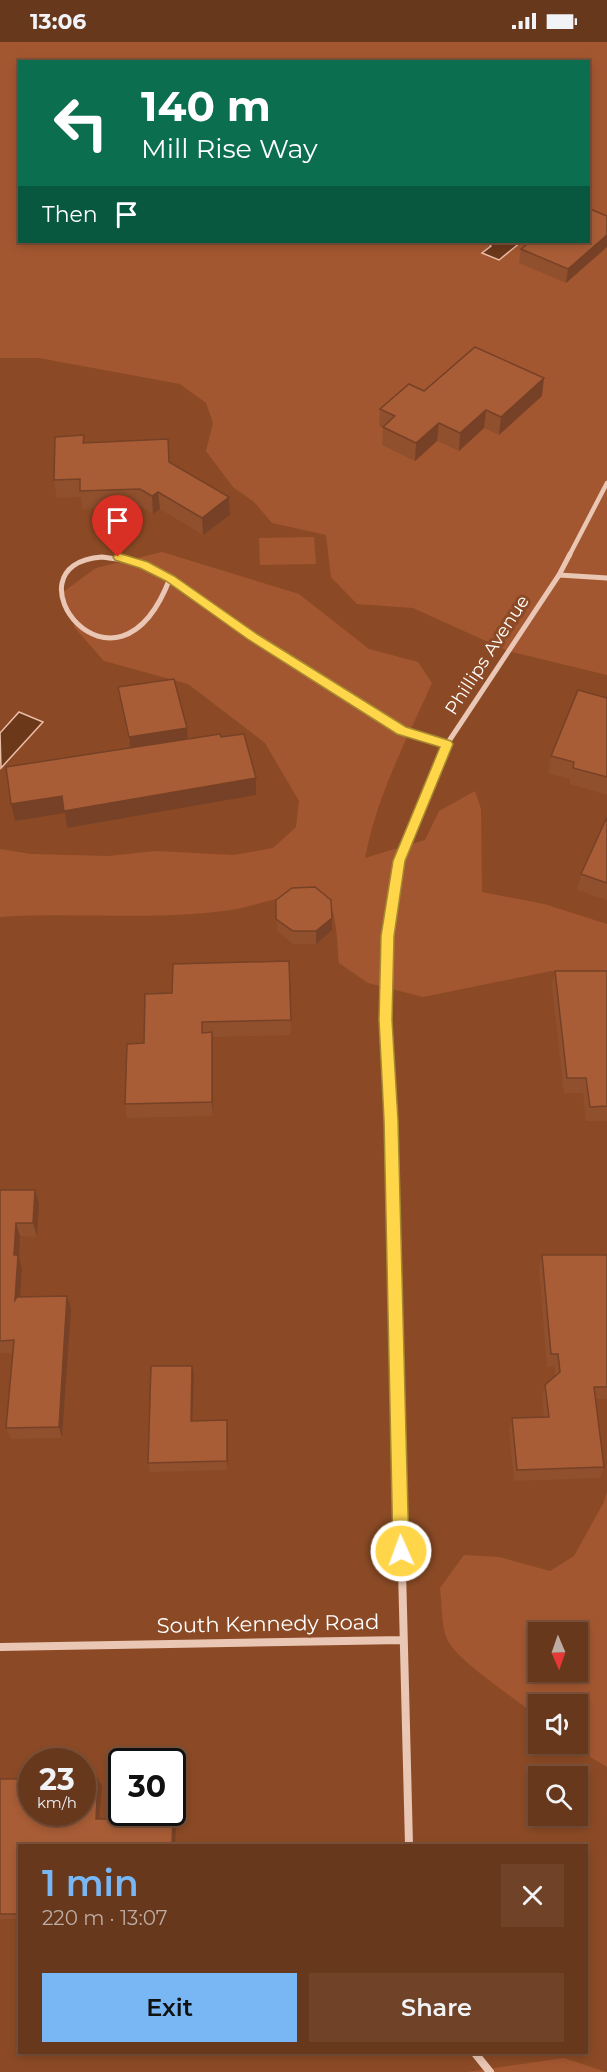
<!DOCTYPE html>
<meta charset="utf-8">
<style>
body{margin:0;font-family:Montserrat,sans-serif;background:#704329;color:#f1f3f6;height:100vh;display:flex;flex-direction:column;font-size:22px;white-space:nowrap}
*{box-sizing:border-box;margin:0}
p{font-size:20px;color:#bdaca3}
.icon{flex:none;width:33px;height:33px;fill:none;stroke:currentColor;stroke-width:2;stroke-linecap:round;stroke-linejoin:round}
.map{position:relative;flex:1;overflow:hidden}
.panel{position:absolute;left:18px;top:1802px;width:570px;height:210px;display:flex;flex-direction:column;background:#68381c;border-radius:0px;box-shadow:0 3px 9px #0003,0 0 0 2px #7b523b}
.panel>*{flex:none}
.hud{position:absolute;left:18px;top:18px;width:572px;height:183px;border-radius:0px;box-shadow:0 3px 9px #0003,0 0 0 2px #7b523b;background:#0b6e4f;color:#fff;overflow:hidden}
.needle{width:39px;rotate:178deg}
.tools{position:absolute;left:528px;top:1580px;display:grid;gap:12px}
.tools a{display:grid;place-items:center;width:60px;height:60px;border-radius:0px;background:#68381c;box-shadow:0 3px 9px #0003,0 0 0 2px #7b523b;font-size:30px}
.speed{position:absolute;left:18px;top:1706px;display:flex;gap:12px;font-size:30px;font-weight:700;text-align:center}
.speed>*{display:grid;place-content:center;width:78px;height:78px;border-radius:50%;background:#68381c;box-shadow:0 3px 9px #0003,0 0 0 2px #7b523b;line-height:1}
.speed small{font-size:15px;font-weight:400}
.speed .limit{border:3px solid #111;border-radius:9px;background:#fff;color:#111}
.pin{position:absolute;display:grid;place-items:center;width:51px;height:51px;color:#fff;margin:-62px -26px;border-radius:50% 50% 50% 0;rotate:-45deg;box-shadow:0 0 6px #0007}
.pin .icon{rotate:45deg}
.me{position:absolute;width:66px;margin:-33px;rotate:358deg;stroke-linejoin:round;filter:drop-shadow(0 0 4px #0008)}
.turn{display:flex;align-items:center;gap:21px;height:126px;padding:0 24px;font-size:27px}
.turn .icon{width:78px;height:78px;stroke-width:2.5}
.turn b{display:block;font-size:42px;line-height:51px}
.then{display:flex;align-items:center;height:57px;padding:0 24px;background:#0003;gap:12px;font-size:22px}
.round{display:grid;place-items:center;flex:none;width:63px;height:63px;border-radius:0px;background:#704329}
.headline{display:flex;align-items:center;justify-content:space-between;height:102px;padding:0 24px}
h1{font-size:36px;font-weight:600;line-height:45px;color:#78b6f4}
.primary-button{display:flex;gap:12px;margin-top:auto;padding:12px 24px}
.primary-button a{flex:1;height:69px;border-radius:0px;background:#78b6f4;color:#111;font-size:24px;font-weight:600;line-height:69px;text-align:center}
.primary-button a+a{background:#704329;color:#f1f3f6}
.status{display:flex;justify-content:space-between;align-items:center;height:42px;padding:0 30px;background:#68381c;direction:ltr}
.status svg{height:16px;fill:currentColor}
.map>svg:first-child{display:block}
.green{fill:#a35730;fill-rule:evenodd}
.water{fill:#6b381a;stroke:#ebbea8;stroke-width:1.5}
.lines{fill:none;stroke-linecap:round;stroke-linejoin:round}
.street-far2{stroke:#eac6b4;stroke-width:4.5}
.street-far1{stroke:#eac6b4;stroke-width:5}
.street{stroke:#eac6b4;stroke-width:8}
.wall{fill:#90502e}
.shaded-wall{fill:#764126}
.building{fill:#a85d36;stroke:#764126;stroke-width:1.5}
.route{fill:#ffd54a;stroke:#a68a30;stroke-width:1.5}
.labels{text-anchor:middle;stroke-width:6;stroke-linejoin:round;paint-order:stroke}
.street-label{font-size:18px;fill:#fff;stroke:#8b4a25}
.near-street-label{font-size:21px;fill:#fff;stroke:#8b4a25}
</style>
<div class="status"><b>13:06</b><svg viewBox="0 0 49 12"><path d="M0 12V9h3v3zM5 12V6h3v6zM10 12V3h3v9zM15 12V0h3v12zM26 1h20v11H26zM47 4h2v5h-2z"/></svg></div>
<div class="map">
<svg width="607" height="2030" viewBox="0 0 607 2030">
<rect width="100%" height="100%" fill="#8b4a25"/>
<path class="green" d="M0 0H607V633L508 609 413 566 357 562 331 535 326 493 272 481 254 460 233 445 206 409 213 381 206 361 180 342 39 316H0ZM20 20H588V200H20Z
M314 495 316 522 260 523 259 496Z
M162 510 299 552 369 607 418 620 432 641C406 699 377 753 365 816L425 798 439 769 475 749 481 767 482 850 544 862 607 882V934L551 929 423 955 368 941 339 921C337 906 338 864 324 856 302 845 254 865 230 868 154 879 76 870 0 875V807L30 812 108 814 156 809 234 813 273 806 296 785 299 759 265 701 188 642 104 619 75 586 63 550 96 526Z
M607 1449V1725L567 1701H578V1662H538V1676C518 1657 456 1619 447 1597 441 1583 442 1561 440 1546L464 1513 499 1515 550 1529 574 1514 604 1460ZM538 1590H578V1629H538Z
M564 2016 606 2030H467Z"/>
<path class="water" d="M488 200H521L499 218 482 211 491 204Z
M19 670 43 680 1 726 0 691Z"/>
<g class="lines">
<path class="street-far2" d="M569 514 607 441"/>
<path class="street-far1" d="M102 515 131 519 170 536C116 679 0 522 102 515Z
M559 533 607 536
M170 536 252 594 389 682 447 702
M393 1176 386 978 388 894 399 819 447 702 559 533 570 512"/>
<path class="street" d="M393 1174 409 1803
M0 1605 403 1598
M474 2010 490 2030"/>
</g>
<path class="wall" d="M607 174V205L566 241 519 221 521 207Z
M424 349 542 354 499 393 484 386 459 409 437 399 415 419 382 403 383 386 379 384 380 367Z
M84 400 170 421 229 455 230 473 203 493 160 467 153 472 142 465 82 467 81 455 57 456 54 438Z
M118 645 187 686 188 697 221 695 256 753 67 786 65 771 15 779 130 706 120 658Z
M607 656V753L570 742V737L548 731 551 714Z
M607 775V858L577 848 581 832Z
M276 858 332 888 316 902H293L277 889Z
M289 919 291 993 212 995 213 1074 127 1076 125 1062 144 1001Z
M555 929H607V1079H586L583 1051H564L552 944Z
M0 1148H35L39 1161 37 1195 20 1194 19 1215 22 1227 20 1255 67 1254 71 1267 62 1396 11 1397 6 1386 13 1311H0Z
M542 1213H607V1357H595L604 1425 600 1436 514 1439 509 1388 512 1376 544 1375 542 1355 545 1343 555 1334V1324L547 1325 539 1227Z
M194 1333 192 1379 228 1387V1428L150 1430 148 1421Z
M0 1737H98L102 1744 100 1777H173L176 1784 20 1803V1877H0Z"/>
<path class="shaded-wall" d="M607 193V205L566 241 568 227Z
M544 336 542 354 499 393 501 375Z
M486 368 484 386 459 409 460 391Z
M439 381 437 399 415 419 416 401Z
M158 450 160 467 153 472 152 454Z
M229 455 230 473 203 493 202 476Z
M187 686 188 699 130 708 129 695Z
M256 736V753L67 786 65 771 15 779 11 762 62 754Z
M332 876V888L316 902V889Z
M212 990 213 1006V1074L212 1060Z
M35 1148 39 1161 37 1195 33 1181Z
M16 1181 20 1194 19 1215 22 1227 19 1271 15 1258 14 1213Z
M67 1254 71 1267 62 1396 59 1385Z
M192 1324 194 1333 192 1388 191 1379Z
M227 1378 228 1387V1428L227 1419Z
M98 1737 102 1744 99 1784 96 1777Z
M173 1777 176 1784 175 1803H172Z"/>
<path class="building" d="M588 166 607 174V193L568 227 521 207 530 200H588Z
M475 305 544 336 501 375 486 368 460 391 439 381 416 401 383 385 395 374 380 367 409 342 424 349Z
M84 393 83 401 168 397 169 420 229 455 202 476 158 450 152 454 140 447 80 449V437L54 438 55 395Z
M174 637 187 686 129 695 118 645Z
M578 648 607 656V735L573 726 574 720 551 714Z
M220 692 221 695 244 692 256 736 64 769 62 754 11 762 6 725Z
M607 775V841L581 832Z
M315 845 331 858 332 876 316 889H293L276 877V858L292 846Z
M289 919 291 978 202 980V991L212 990V1060L125 1062 127 1002 144 1001 145 952 172 951 173 922Z
M555 929H607V1064L590 1065 586 1036H567Z
M0 1148H35L33 1181H16L14 1213H18L15 1258 17 1255 67 1254 59 1385 6 1386 14 1298 0 1299Z
M542 1213H607V1345H594L604 1425 517 1428 512 1376 549 1375 545 1343 560 1330 558 1312H551Z
M151 1324H192L191 1379 227 1378V1419L148 1421Z
M0 1737H32V1770H82V1737H98L96 1777H173L172 1803H20V1872H0Z"/>
<path class="route" d="M118 511 148 520 174 534 257 592 406 685 451 699 453 702 405 819 394 894 392 978 398 1078 409 1509 406 1514 401 1517 395 1514 393 1509 384 1078 379 978 381 894 393 819 440 705 397 692 249 598 166 539 140 526 115 518 113 515Z"/>
<g class="labels">
<g class="street-label">
<text transform="translate(487 613) rotate(-57)" y="6">Phillips Avenue</text>
</g>
<g class="near-street-label">
<text transform="translate(268 1582) rotate(-1)" y="7">South Kennedy Road</text>
</g>
</g>
</svg>
<div class="tools">
<a><svg class="needle" viewBox="-14 -14 28 28"><path d="M0-13l5 13h-10z" fill="#e53935"/><path d="M0 13l5-13h-10z" fill="#bdaca3"/></svg></a>
<a><svg class="icon" aria-label="sound" viewBox="0 0 24 24"><path d="M4 9h4l5-4v14l-5-4H4zM17 9q2 3 0 6"/></svg></a>
<a><svg class="icon" aria-label="search" viewBox="0 0 24 24"><circle cx="10" cy="10" r="6"/><path d="M15 15l6 6"/></svg></a>
</div>
<div class="speed"><div>23<small>km/h</small></div><div class="limit">30</div></div>
<div class="pin" style="left:118px;top:515px;background:#d93025"><svg class="icon" aria-label="arrive" viewBox="0 0 24 24"><path d="M6 21V4h12l-3 4 3 4H6"/></svg></div>
<svg class="me" style="left:401px;top:1509px" viewBox="-20 -20 40 40"><circle r="17" fill="#ffd54a" stroke="#fff" stroke-width="3"/><path d="M0-11L8 9 0 5-8 9z" fill="#fff"/></svg>
<div class="hud">
<div class="turn"><svg class="icon" aria-label="left" viewBox="0 0 24 24"><path d="M17 20v-9H6M10 6l-5 5 5 5"/></svg><div><b>140 m</b>Mill Rise Way</div></div>
<div class="then">Then<svg class="icon" aria-label="arrive" viewBox="0 0 24 24"><path d="M6 21V4h12l-3 4 3 4H6"/></svg></div>
</div>
<section class="panel">
<div class="headline"><div><h1>1 min</h1><p>220 m · 13:07</p></div><a class="round"><svg class="icon" aria-label="close" viewBox="0 0 24 24"><path d="M6 6l12 12M18 6L6 18"/></svg></a></div>
<div class="primary-button"><a>Exit</a><a>Share</a></div>
</section>
</div>
